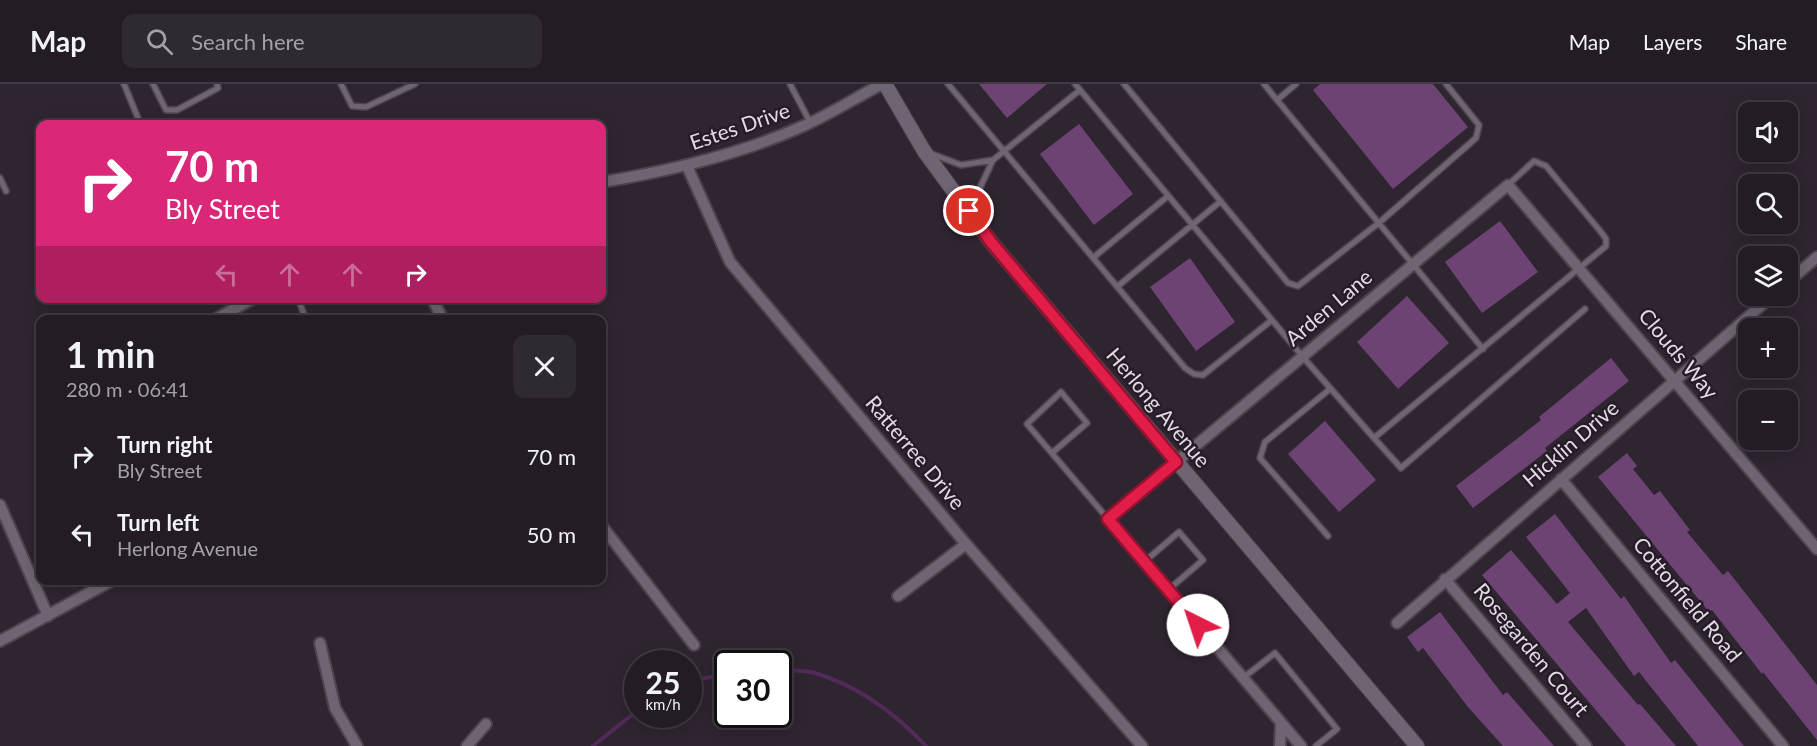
<!DOCTYPE html>
<meta charset="utf-8">
<style>
body{margin:0;font-family:Lato,sans-serif;background:#2f2932;color:#f1f3f6;height:100vh;display:flex;flex-direction:column;font-size:22px;white-space:nowrap}
*{box-sizing:border-box;margin:0}
p{font-size:20px;color:#a3a1a7}
.icon{flex:none;width:33px;height:33px;fill:none;stroke:currentColor;stroke-width:2;stroke-linecap:round;stroke-linejoin:round}
.map{position:relative;flex:1;overflow:hidden}
.drawer{position:absolute;left:36px;top:231px;width:570px;height:270px;display:flex;flex-direction:column;background:#231c25;border-radius:12px;box-shadow:0 3px 15px #0003,0 0 0 2px #403a42}
.drawer>*{flex:none}
.banner{position:absolute;left:36px;top:36px;width:570px;height:183px;border-radius:12px;box-shadow:0 3px 15px #0003,0 0 0 2px #403a42;background:#db2777;color:#fff;overflow:hidden}
.fabs{position:absolute;left:1738px;top:18px;display:grid;gap:12px}
.fabs a{display:grid;place-items:center;width:60px;height:60px;border-radius:12px;background:#231c25;box-shadow:0 3px 15px #0003,0 0 0 2px #403a42;font-size:30px}
.speed{position:absolute;left:624px;top:566px;display:flex;gap:12px;font-size:30px;font-weight:700;text-align:center}
.speed>*{display:grid;place-content:center;width:78px;height:78px;border-radius:50%;background:#231c25;box-shadow:0 3px 15px #0003,0 0 0 2px #403a42;line-height:1}
.speed small{font-size:15px;font-weight:400}
.speed .limit{border:3px solid #111;border-radius:9px;background:#fff;color:#111}
.pin{position:absolute;display:grid;place-items:center;width:51px;height:51px;color:#fff;margin:-26px;border:3px solid #fff;border-radius:50%;box-shadow:0 2px 6px #0007}
.me{position:absolute;width:66px;margin:-33px;rotate:319deg;stroke-linejoin:round;filter:drop-shadow(0 0 4px #0008)}
.turn{display:flex;align-items:center;gap:21px;height:126px;padding:0 30px;font-size:27px}
.turn .icon{width:78px;height:78px;stroke-width:2.5}
.turn b{display:block;font-size:42px;line-height:51px}
.lanes{display:flex;align-items:center;height:57px;padding:0 30px;background:#0003;justify-content:center;gap:30px;direction:ltr}
.lanes .off{opacity:.35}
.round{display:grid;place-items:center;flex:none;width:63px;height:63px;border-radius:12px;background:#2f2932}
.head{display:flex;align-items:center;justify-content:space-between;height:102px;padding:0 30px}
h1{font-size:36px;font-weight:700;line-height:45px}
ul{padding:0;list-style:none}
li{display:flex;align-items:center;gap:18px;height:78px;padding:0 30px}
li div{flex:1}
li b{display:block;font-size:22px}
li em{font-style:normal}
header{display:flex;align-items:center;gap:36px;box-sizing:border-box;height:84px;padding:0 30px;background:#231c25;border-bottom:2px solid #403a42}
header strong{font-size:28px}
nav{display:flex;gap:33px;margin-inline-start:auto;font-size:21px}
.search{width:420px;height:54px;background:#2f2932;display:flex;align-items:center;gap:15px;box-sizing:border-box;padding:0 21px;border-radius:12px;color:#a3a1a7;font-size:22px}
.map>svg:first-child{display:block}
.lines{fill:none;stroke-linecap:round;stroke-linejoin:round}
.stream{stroke:#522a59;stroke-width:4}
.building{fill:#6d4374}
.service-casing{stroke:#4c434e;stroke-width:8}
.minor-casing{stroke:#4c434e;stroke-width:14}
.tertiary-casing{stroke:#4c434e;stroke-width:16}
.service{stroke:#6f6471;stroke-width:5}
.minor{stroke:#6f6471;stroke-width:10}
.tertiary{stroke:#6f6471;stroke-width:14}
.route-casing{stroke:#92132f;stroke-width:15}
.route{stroke:#e11d48;stroke-width:10}
.labels{text-anchor:middle;stroke-width:5;stroke-linejoin:round;paint-order:stroke}
.street-label{font-size:21px;fill:#e2dbe3;stroke:#251c27}
</style>
<header>
<strong>Map</strong>
<div class="search"><svg class="icon" aria-label="search" viewBox="0 0 24 24"><circle cx="10" cy="10" r="6"/><path d="M15 15l6 6"/></svg>Search here</div>
<nav><a>Map</a><a>Layers</a><a>Share</a></nav>
</header>
<div class="map">
<svg width="1817" height="662" viewBox="0 0 1817 662">
<rect width="100%" height="100%" fill="#2f2531"/>
<g class="lines">
<path class="stream" d="M778 586C790 587 804 586 815 589 858 602 896 630 926 662
M688 597 728 590
M593 662 638 626"/>
</g>
<path class="building" d="M979 0H1047L1007 34Z
M1320 0H1433L1468 43 1393 105 1313 6Z
M1079 40 1133 110 1094 141 1040 70Z
M1500 137 1538 188 1482 229 1445 178Z
M1190 174 1235 238 1196 267 1150 203Z
M1407 212 1449 259 1398 305 1357 258Z
M1611 274 1629 297 1545 364 1547 367 1473 424 1456 402 1541 336 1539 333Z
M1325 337 1376 396 1339 428 1288 370Z
M1627 369 1637 382 1633 385 1654 411 1660 407 1690 446 1687 448 1723 491 1728 487 1817 601V656L1763 588 1762 590 1712 526 1709 528 1598 393Z
M1555 430 1621 515 1624 512 1671 579 1675 576 1744 662H1698L1639 588 1634 592 1586 524 1568 538 1638 621 1640 620 1676 662H1626L1482 491 1511 466 1557 520 1570 509 1526 453Z
M1440 528 1503 611 1507 608 1554 662H1503L1468 623 1423 564 1418 568 1407 553Z"/>
<g class="lines">
<defs>
<path id="service" d="M124 0 140 39
M153 0 166 26H177L218 4 217 0
M341 0 352 22 366 23 415 0
M790 0 810 38
M948 0 1185 284 1194 290 1203 291 1272 236
M1075 0 1302 272 1374 354 1606 162V155L1601 148 1546 82 1534 77 1508 101
M1124 0 1288 199 1298 202 1380 138 1476 54 1479 41 1446 0
M1264 0 1277 16 1296 0
M1277 16 1483 265
M932 70 961 81 993 76
M0 94 6 107
M970 125 993 76 1080 6
M1094 173 1168 112
M1118 202 1221 117
M298 214 306 236
M1374 354 1401 384 1585 225
M1052 369 1087 339 1061 308 1027 340 1108 435
M1328 452 1260 374 1265 358 1330 305
M1144 478 1179 448 1203 476 1168 506
M1243 594 1275 569 1337 645 1316 662"/>
<path id="minor" d="M687 82 730 178 966 460 1142 662
M602 98C669 87 738 71 801 43 829 31 855 14 882 0
M1788 198 1817 173
M432 214 443 236
M214 236 254 214
M1561 395 1783 662
M0 421 48 532
M602 442 694 561
M1445 495 1586 662
M898 512 966 460
M1397 539 1772 212
M0 557 113 496
M320 559 335 624 357 662
M467 662 486 640
M1280 662 1281 639
M1301 662 1108 435 1508 101 1817 465"/>
<path id="tertiary" d="M885 0 924 67 991 158 1417 662"/>
</defs>
<use href="#service" class="service-casing"/>
<use href="#minor" class="minor-casing"/>
<use href="#tertiary" class="tertiary-casing"/>
<use href="#service" class="service"/>
<use href="#minor" class="minor"/>
<use href="#tertiary" class="tertiary"/>
</g>
<g class="lines">
<defs>
<path id="route" d="M969 127 991 158 1176 378 1108 435 1198 541"/>
</defs>
<use href="#route" class="route-casing"/>
<use href="#route" class="route"/>
</g>
<g class="labels">
<g class="street-label">
<text transform="translate(740 43) rotate(-19)" y="7">Estes Drive</text>
<text transform="translate(1329 224) rotate(-40)" y="7">Arden Lane</text>
<text transform="translate(1678 270) rotate(50)" y="7">Clouds Way</text>
<text transform="translate(1158 324) rotate(50)" y="7">Herlong Avenue</text>
<text transform="translate(1571 360) rotate(-41)" y="7">Hicklin Drive</text>
<text transform="translate(915 369) rotate(50)" y="7">Ratterree Drive</text>
<text transform="translate(1687 516) rotate(50)" y="7">Cottonfield Road</text>
<text transform="translate(1531 566) rotate(50)" y="7">Rosegarden Court</text>
</g>
</g>
</svg>
<div class="fabs">
<a><svg class="icon" aria-label="sound" viewBox="0 0 24 24"><path d="M4 9h4l5-4v14l-5-4H4zM17 9q2 3 0 6"/></svg></a>
<a><svg class="icon" aria-label="search" viewBox="0 0 24 24"><circle cx="10" cy="10" r="6"/><path d="M15 15l6 6"/></svg></a>
<a><svg class="icon" aria-label="layers" viewBox="0 0 24 24"><path d="M12 4l9 5-9 5-9-5zM3 14l9 5 9-5"/></svg></a>
<a>+</a>
<a>−</a>
</div>
<div class="speed"><div>25<small>km/h</small></div><div class="limit">30</div></div>
<div class="pin" style="left:969px;top:127px;background:#d93025"><svg class="icon" aria-label="arrive" viewBox="0 0 24 24"><path d="M6 21V4h12l-3 4 3 4H6"/></svg></div>
<svg class="me" style="left:1198px;top:541px" viewBox="-20 -20 40 40"><circle r="19" fill="#fff"/><path d="M0-13L10 11 0 6-10 11z" fill="#e11d48"/></svg>
<div class="banner">
<div class="turn"><svg class="icon" aria-label="right" viewBox="0 0 24 24"><path d="M7 20v-9h11M14 6l5 5-5 5"/></svg><div><b>70 m</b>Bly Street</div></div>
<div class="lanes"><svg class="icon off" aria-label="left" viewBox="0 0 24 24"><path d="M17 20v-9H6M10 6l-5 5 5 5"/></svg><svg class="icon off" aria-label="ahead" viewBox="0 0 24 24"><path d="M12 20V5M6 11l6-6 6 6"/></svg><svg class="icon off" aria-label="ahead" viewBox="0 0 24 24"><path d="M12 20V5M6 11l6-6 6 6"/></svg><svg class="icon" aria-label="right" viewBox="0 0 24 24"><path d="M7 20v-9h11M14 6l5 5-5 5"/></svg></div>
</div>
<section class="drawer">
<div class="head"><div><h1>1 min</h1><p>280 m · 06:41</p></div><a class="round"><svg class="icon" aria-label="close" viewBox="0 0 24 24"><path d="M6 6l12 12M18 6L6 18"/></svg></a></div>
<ul>
<li><svg class="icon" aria-label="right" viewBox="0 0 24 24"><path d="M7 20v-9h11M14 6l5 5-5 5"/></svg><div><b>Turn right</b><p>Bly Street</p></div><em>70 m</em></li>
<li><svg class="icon" aria-label="left" viewBox="0 0 24 24"><path d="M17 20v-9H6M10 6l-5 5 5 5"/></svg><div><b>Turn left</b><p>Herlong Avenue</p></div><em>50 m</em></li>
</ul>
</section>
</div>
